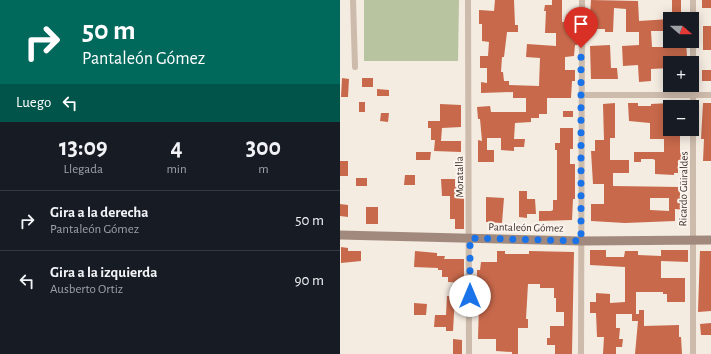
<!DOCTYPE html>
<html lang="es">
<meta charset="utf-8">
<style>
body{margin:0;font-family:"Alegreya Sans",sans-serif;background:#20242c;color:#f1f3f6;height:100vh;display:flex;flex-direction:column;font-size:15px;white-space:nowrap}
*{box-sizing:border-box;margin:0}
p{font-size:13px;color:#9ea1a6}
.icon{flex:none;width:22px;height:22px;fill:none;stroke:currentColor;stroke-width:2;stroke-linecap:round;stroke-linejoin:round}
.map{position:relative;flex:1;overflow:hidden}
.side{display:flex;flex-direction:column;background:#171b24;width:340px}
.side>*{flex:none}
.guide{background:#00695c;color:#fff;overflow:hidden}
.needle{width:26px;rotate:110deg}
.tools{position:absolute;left:323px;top:12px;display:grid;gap:8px}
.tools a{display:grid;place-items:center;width:36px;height:36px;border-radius:0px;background:#171b24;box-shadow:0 2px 10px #0003;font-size:20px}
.pin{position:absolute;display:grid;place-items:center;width:34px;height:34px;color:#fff;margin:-41px -17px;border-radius:50% 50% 50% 0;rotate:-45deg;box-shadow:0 0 4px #0007}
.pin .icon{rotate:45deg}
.me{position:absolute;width:44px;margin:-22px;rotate:0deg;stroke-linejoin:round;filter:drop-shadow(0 0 3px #0008)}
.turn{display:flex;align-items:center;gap:14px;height:84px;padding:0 16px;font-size:18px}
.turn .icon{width:52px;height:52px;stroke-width:2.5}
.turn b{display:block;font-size:28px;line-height:34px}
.then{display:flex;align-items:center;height:38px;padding:0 16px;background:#0003;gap:8px;font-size:15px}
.eta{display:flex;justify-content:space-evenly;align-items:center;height:68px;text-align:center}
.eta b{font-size:24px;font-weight:700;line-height:28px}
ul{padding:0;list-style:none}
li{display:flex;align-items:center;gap:12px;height:60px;padding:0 16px;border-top:1px solid #363941}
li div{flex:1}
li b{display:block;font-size:15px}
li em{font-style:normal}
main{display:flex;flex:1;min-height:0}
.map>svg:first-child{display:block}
.green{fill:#b8c4a0}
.building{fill:#c8694b;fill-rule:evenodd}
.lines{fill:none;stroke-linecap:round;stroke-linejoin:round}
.minor{stroke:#cdbbac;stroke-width:6}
.secondary{stroke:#a18a7d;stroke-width:9}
.route{stroke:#1a73e8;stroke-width:7;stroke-dasharray:0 12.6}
.labels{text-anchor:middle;stroke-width:4;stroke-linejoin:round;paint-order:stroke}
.street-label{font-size:11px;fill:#3b302b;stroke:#fbf5ee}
</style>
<main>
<section class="side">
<div class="guide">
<div class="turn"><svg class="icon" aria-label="right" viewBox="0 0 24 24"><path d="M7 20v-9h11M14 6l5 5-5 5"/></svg><div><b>50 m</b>Pantaleón Gómez</div></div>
<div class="then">Luego<svg class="icon" aria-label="left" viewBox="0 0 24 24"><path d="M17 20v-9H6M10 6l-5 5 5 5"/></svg></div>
</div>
<div class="eta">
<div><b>13:09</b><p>Llegada</p></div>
<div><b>4</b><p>min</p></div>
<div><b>300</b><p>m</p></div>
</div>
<ul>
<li><svg class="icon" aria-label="right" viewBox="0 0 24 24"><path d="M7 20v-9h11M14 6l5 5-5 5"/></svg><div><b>Gira a la derecha</b><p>Pantaleón Gómez</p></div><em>50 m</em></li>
<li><svg class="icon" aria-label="left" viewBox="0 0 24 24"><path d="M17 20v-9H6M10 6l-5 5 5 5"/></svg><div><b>Gira a la izquierda</b><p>Ausberto Ortiz</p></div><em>90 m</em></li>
</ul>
</section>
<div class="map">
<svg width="371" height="354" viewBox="0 0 371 354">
<rect width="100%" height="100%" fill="#f4ebe1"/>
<path class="green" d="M24 0H119L118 61H24Z"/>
<path class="building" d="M155 0H174L175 25H178V32H167L164 57H162L161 72H163L164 81H169V85L199 86 200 58 186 57 187 44 216 46V33H205L206 11H204L205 5H212V0H222V22H236L237 45H235L234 56 225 57V70H235V81H232L231 98H207V114H199V118H191V122L175 123 174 139H185L184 147H174V151L161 150V138H147V150H154V162H138V140L142 141 140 119H138L137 107 150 106 151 112H186V98H173V92L141 93V82L147 83V68H140V56H148L149 42 142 41V24H139V10L154 11Z
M251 0 298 1 299 21 330 19V31H311L312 47H328V41H346L347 56H345L346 63H330V68L311 69V81L299 82 298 65 283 66 282 46 299 45V32H286V9L274 8 273 32H265V29H254V15H250Z
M332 0H341V16H332Z
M362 0H371V8H362Z
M363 26H371V50H363Z
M270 45 271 68H277L278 79H251L250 46Z
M362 70H371V81H362Z
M2 78 9 79 8 97H1Z
M22 78H33V87H22Z
M37 89 49 90V96H37Z
M19 102H25V112H19Z
M275 103V138H270V160H289V173H273V186L340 187V199H346V210L335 209V221L285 223 251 221V204H264V184H253L251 151H255V140H264L263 104ZM310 198H329V211L310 210Z
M288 103H298V106H311V104L330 103V131H340V153H346V161H338V173H334V175L315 174V160L313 159H301V162H294V152H324V139H310V123L289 121Z
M363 103H371V161H363L364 139H361Z
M100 104 121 105V127L102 128 101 141H121V152L94 151 95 140H91V128H88V121H100Z
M223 111H233V117H223Z
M41 113H49L48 122 40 121Z
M220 128H233V149H230V164H235V199H233L232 220 199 221V211H211L213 210V200H217V150H215V143H220Z
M76 152H91L90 160H76Z
M0 161H8V176H0Z
M65 175H75V185H64Z
M16 178H27V186H16Z
M101 179H115V187H124V229H115V219H110V196H102Z
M179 191H187V199H195L196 214H187V218L179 217Z
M146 197 164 198 162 223 146 222Z
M0 204 8 205V217L0 216Z
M26 207H38V224H26Z
M1 247 8 248V251H21V261L1 263Z
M250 250H266V257H284L285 251H298V255L321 256V250H348V262L321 261V278H345V302H327V294H323V292H296V314H299V310H304V326L339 325V337H341L342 354H295L298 321H292V314H276V328H280L279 339H283L282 347H276V354H263L264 337H257L256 313H250V302H256V293L270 294V303L285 302V267L250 265Z
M75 251 97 253V256H105L104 259H124V283L108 282V277H102V270H98V268L74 267Z
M157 251H165V254H189V251L234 252 232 354H215V345H207V338H210V326H224V312H216V298H214V288H200V284H188L186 319H188V328H178V354H172V352L156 351V339H138L139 303H148L149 291H137V270H140L141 262H157Z
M360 251H371V311L358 312Z
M107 296H115L113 331H106V327H94L95 315H106Z
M74 303 87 304 86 315H74Z
M371 323V335H361L360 324Z
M113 339 122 340V354H113Z"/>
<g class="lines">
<path class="minor" d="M13 0 15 67
M128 0 129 354
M241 95H371
M241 354 242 0
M353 354V0"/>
<path class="secondary" d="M0 235 241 241 371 240"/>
</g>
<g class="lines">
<path class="route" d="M130 296V238L241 241V48"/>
</g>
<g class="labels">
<g class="street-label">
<text transform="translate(119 177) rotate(-91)" y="4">Moratalla</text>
<text transform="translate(343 189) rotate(-89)" y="4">Ricardo Güiraldes</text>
<text transform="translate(186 227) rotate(1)" y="4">Pantaleón Gómez</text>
</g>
</g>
</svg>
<div class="tools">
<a><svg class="needle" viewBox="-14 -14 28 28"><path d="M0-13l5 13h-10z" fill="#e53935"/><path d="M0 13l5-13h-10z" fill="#9ea1a6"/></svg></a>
<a>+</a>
<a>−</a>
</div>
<div class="pin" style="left:241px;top:48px;background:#d93025"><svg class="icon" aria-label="arrive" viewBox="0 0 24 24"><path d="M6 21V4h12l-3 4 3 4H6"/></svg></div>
<svg class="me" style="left:130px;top:296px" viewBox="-20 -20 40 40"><circle r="19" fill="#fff"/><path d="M0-13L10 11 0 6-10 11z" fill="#1a73e8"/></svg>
</div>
</main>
